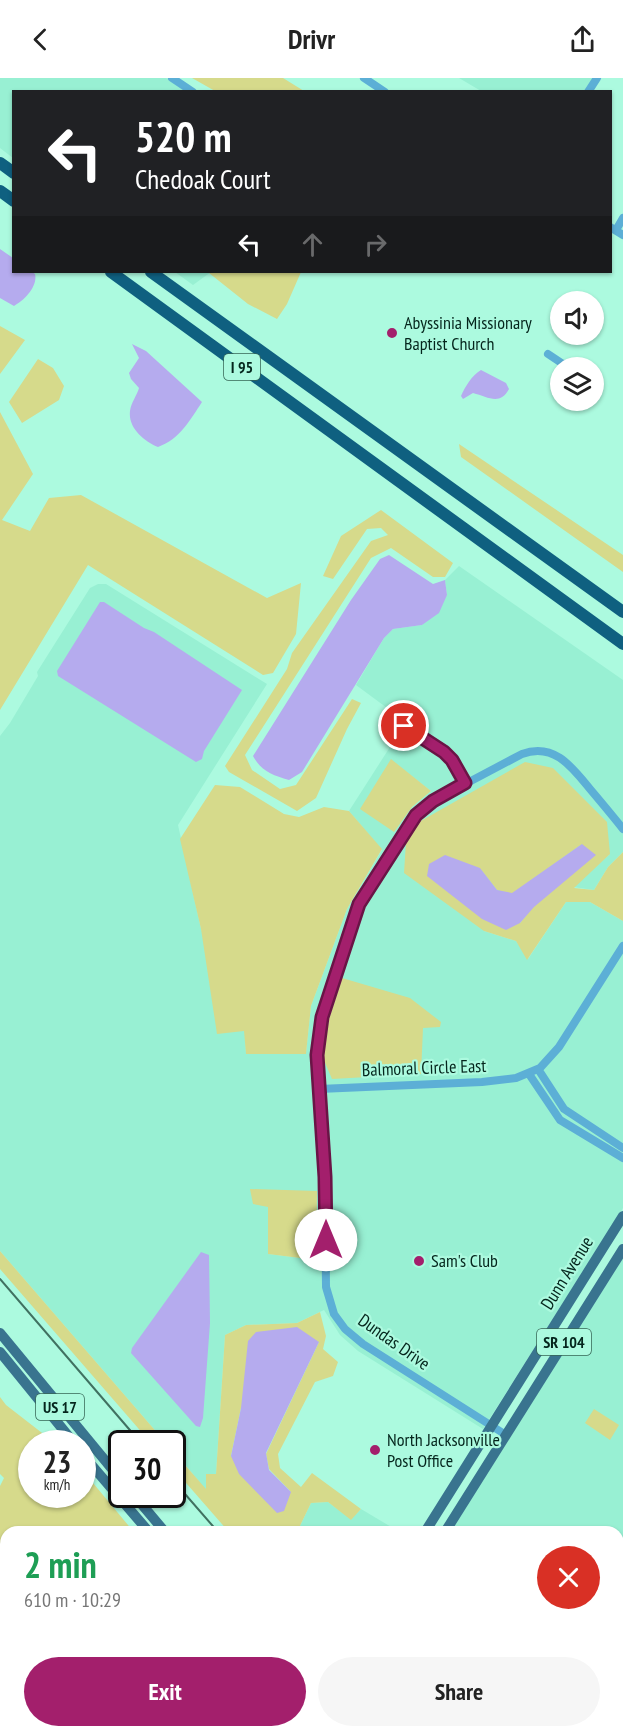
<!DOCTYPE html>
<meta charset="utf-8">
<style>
body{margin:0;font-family:"PT Sans Narrow",sans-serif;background:#f6f6f6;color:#222;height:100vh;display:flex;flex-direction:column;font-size:22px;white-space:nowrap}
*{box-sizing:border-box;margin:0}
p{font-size:20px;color:#767676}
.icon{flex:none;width:33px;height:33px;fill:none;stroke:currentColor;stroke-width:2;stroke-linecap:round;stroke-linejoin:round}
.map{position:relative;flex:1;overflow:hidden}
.details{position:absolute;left:0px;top:1448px;width:624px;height:212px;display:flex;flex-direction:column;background:#fff;border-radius:18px 18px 0 0;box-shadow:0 2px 4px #0004}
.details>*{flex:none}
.hud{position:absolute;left:12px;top:12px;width:600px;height:183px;border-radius:0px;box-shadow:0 2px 4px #0004;background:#202124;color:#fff;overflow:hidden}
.controls{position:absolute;left:550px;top:213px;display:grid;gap:12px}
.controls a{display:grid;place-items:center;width:54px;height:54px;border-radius:50%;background:#fff;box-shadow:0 2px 4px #0004;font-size:30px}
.speed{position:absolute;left:18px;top:1352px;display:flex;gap:12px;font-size:30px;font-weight:700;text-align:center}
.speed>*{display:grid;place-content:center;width:78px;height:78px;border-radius:50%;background:#fff;box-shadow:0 2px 4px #0004;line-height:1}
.speed small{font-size:15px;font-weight:400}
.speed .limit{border:3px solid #111;border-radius:9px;background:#fff;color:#111}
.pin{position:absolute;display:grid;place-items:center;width:51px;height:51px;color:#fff;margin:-26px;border:3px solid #fff;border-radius:50%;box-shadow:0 2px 6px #0007}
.me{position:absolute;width:66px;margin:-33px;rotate:0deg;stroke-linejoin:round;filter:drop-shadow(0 0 4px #0008)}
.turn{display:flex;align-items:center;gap:21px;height:126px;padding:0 24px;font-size:27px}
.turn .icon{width:78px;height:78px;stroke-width:2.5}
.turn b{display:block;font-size:42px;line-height:51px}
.lanes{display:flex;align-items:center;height:57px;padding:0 24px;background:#0003;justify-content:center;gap:30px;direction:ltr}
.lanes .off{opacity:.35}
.round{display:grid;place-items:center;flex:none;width:63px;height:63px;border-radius:32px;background:#f6f6f6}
.overview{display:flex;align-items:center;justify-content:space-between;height:102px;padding:0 24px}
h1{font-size:36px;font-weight:700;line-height:45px;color:#1e9e55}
.action{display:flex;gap:12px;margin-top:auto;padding:12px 24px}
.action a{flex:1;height:69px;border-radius:36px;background:#a31f6c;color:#fff;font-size:24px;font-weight:700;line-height:69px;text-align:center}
.action a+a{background:#f6f6f6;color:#222}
header{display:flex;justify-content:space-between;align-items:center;height:78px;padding:0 24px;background:#fff;font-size:27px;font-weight:700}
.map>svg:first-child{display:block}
.built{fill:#98f0d3;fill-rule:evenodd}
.green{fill:#d6da8b;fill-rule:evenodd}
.water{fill:#b5abee}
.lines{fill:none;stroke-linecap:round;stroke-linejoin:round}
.minor{stroke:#5cafd6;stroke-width:8}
.major{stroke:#39748f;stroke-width:10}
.highway{stroke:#0f6080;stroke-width:12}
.rail{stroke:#407161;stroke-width:2}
.route-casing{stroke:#6a1446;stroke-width:15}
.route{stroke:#a31f6c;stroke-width:10}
.poi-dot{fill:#a31f6c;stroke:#acfadf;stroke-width:2}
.labels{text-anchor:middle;stroke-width:4.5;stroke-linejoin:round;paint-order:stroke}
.shield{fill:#acfadf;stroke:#366556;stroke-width:1.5}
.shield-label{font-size:16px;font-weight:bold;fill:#04251c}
.poi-label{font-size:18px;fill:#04251c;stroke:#acfadf;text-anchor:start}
.street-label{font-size:18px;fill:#04251c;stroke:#acfadf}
</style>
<header><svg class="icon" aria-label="back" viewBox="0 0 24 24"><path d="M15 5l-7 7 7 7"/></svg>Drivr<svg class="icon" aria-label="share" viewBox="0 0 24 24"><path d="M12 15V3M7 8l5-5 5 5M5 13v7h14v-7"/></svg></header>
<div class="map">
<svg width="623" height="1658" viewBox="0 0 623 1658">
<rect width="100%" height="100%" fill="#acfadf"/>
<path class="built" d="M0 0H166L187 13 14 14 13 80 0 70Z
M459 0H593L585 14 481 13Z
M175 194H211L193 207Z
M459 488 623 602V774L608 789 594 812 573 809 610 776 484 853 516 863 528 881 566 824H590L623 843V1130L483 1351 358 1273 340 1257 324 1232 297 1245 246 1247 225 1257 216 1396 206 1412 173 1372 172 1365H166L0 1173V658L10 645 38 598 37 594 90 510 98 506H106L267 606 178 747 201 851 245 953 246 976 306 975 311 928 347 831 382 772 349 733 406 644 356 607 384 560 393 551 422 547 447 517 445 502ZM391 682 431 713 412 729ZM342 900 440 949H423L329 941ZM268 1129 316 1182 268 1176Z
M623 1180V1658H430L426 1653H618V1454L451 1453Z
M328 1424 351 1441 361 1431 398 1453 303 1454 299 1450 311 1425Z
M0 1489 6 1493V1653H215L219 1658H0Z"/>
<path class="green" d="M192 0H283L304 13H215Z
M211 194H301L287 226 277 241 248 226 209 195Z
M0 248 25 262 0 296Z
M38 281 53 290 64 308 59 322 22 345 9 324Z
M0 334 33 396 2 442 30 453 49 420 81 417 267 520 301 505 296 556 273 595 263 597 88 487 0 632Z
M459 366 623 477V494L461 379Z
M381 432 453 485 445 499H433L391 470 371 480 245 677 252 692 280 711 296 707 352 621 361 625 347 651 316 720 297 733 229 694 225 688 287 591 292 575 371 463 388 457 381 450 367 451 333 501 323 498 341 458Z
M391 681 431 713 412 729 394 754 360 731Z
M525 684 553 690 607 744 610 776 574 810 594 812 608 789 623 774V843L590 824H566L527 882 516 863 484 853 404 795 406 764 419 744ZM582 766 520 845 480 790 497 812 512 816Z
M215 707 240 709 284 736 299 739 324 729 349 733 382 771 347 831 311 928 306 976H246L244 953 217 956 201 851 180 761Z
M342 900 410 920 441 944 440 949 423 950 421 996 332 1001 323 980 329 941Z
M250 1111 317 1113 316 1182 268 1176V1129L253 1126Z
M0 1173 166 1365H151L0 1191Z
M320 1234 326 1258 323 1271 338 1284 333 1298 315 1304 278 1376 280 1390 301 1409 312 1395 361 1431 351 1442 328 1424 311 1425 299 1450 303 1453H228L173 1390 172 1372 206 1411V1396H216L225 1257 246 1247 297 1245ZM319 1264 266 1376 269 1391 291 1414 231 1378 241 1330Z
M0 1319 6 1327 55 1365H32V1416H82L83 1393 133 1453 6 1454V1493L0 1489V1408L4 1400 0 1396Z
M594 1331 619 1347 610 1362 585 1345Z
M215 1653H277L280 1658H219Z"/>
<path class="water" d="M0 171 13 180 14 194H32L35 196C38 208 25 222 14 228L0 220Z
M132 266 146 273 202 324C190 342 180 361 158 369 144 363 128 350 130 333 131 325 137 317 139 310L131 301 129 295 139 280Z
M481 292 506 305 509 311C500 328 488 319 473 315L463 321 461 318C465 309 472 297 481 292Z
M389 477 433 506 445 502 447 517 439 535 422 547 393 551 384 560 302 694 289 702C272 697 261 693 253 678L351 522 380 481Z
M100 524H104L144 550 154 554 242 612 204 673 202 681 196 684 58 598 57 593Z
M582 766 596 777 534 829 520 845 506 852 482 841 427 798 429 786 445 777 480 790 497 812 512 815Z
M201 1174 209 1177 210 1245 203 1340 200 1349 196 1348 131 1275 132 1270Z
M297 1249 319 1264 266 1375 269 1392 291 1414 284 1433 277 1435 239 1396 231 1378 241 1330 248 1263 256 1254Z"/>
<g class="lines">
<path class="minor" d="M172 0 193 14
M364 0 385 14
M588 14 597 0
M610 149 623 157
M616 152 623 140
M548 276 563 286
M391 639 444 674 452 682 465 705
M538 991 564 1031 623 1070
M529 996 560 1042 623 1080
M319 1011 482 1004 516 1000 540 990 559 969 623 868
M506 1357 363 1266 345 1251 334 1236 326 1209 325 1099 317 977 322 939 359 826 416 737 433 723 522 676C554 664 572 689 590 711 601 724 612 737 623 751
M295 1658 298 1653"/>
<path class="major" d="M0 1255 122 1403
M0 1274 74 1365
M82 1376 149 1454
M133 1416 165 1454
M425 1454 623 1138
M445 1454 623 1171
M322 1653 326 1658
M338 1653 342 1658"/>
<path class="highway" d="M0 85 14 95
M0 113 14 123
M111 194 623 566
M151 194 623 534"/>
<path class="rail" d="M0 1201 141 1365
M172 1401 218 1454
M391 1653 395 1658"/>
</g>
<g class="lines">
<defs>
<path id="route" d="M326 1162 325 1099 317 977 322 939 359 826 416 737 433 723 465 705 452 682 444 674 404 648"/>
</defs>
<use href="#route" class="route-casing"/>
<use href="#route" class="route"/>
</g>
<g class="poi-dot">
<circle cx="392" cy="255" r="6"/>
<circle cx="419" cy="1183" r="6"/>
<circle cx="375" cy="1372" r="6"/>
</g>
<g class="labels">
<g class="shield">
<rect x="224" y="276" width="36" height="26" rx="4.5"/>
<rect x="537" y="1251" width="54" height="26" rx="4.5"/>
<rect x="36" y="1316" width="48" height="26" rx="4.5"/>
</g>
<g class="shield-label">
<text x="242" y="295">I 95</text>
<text x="564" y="1270">SR 104</text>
<text x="60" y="1335">US 17</text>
</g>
<g class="poi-label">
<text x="404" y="251">Abyssinia Missionary<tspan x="404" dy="21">Baptist Church</tspan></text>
<text x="431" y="1189">Sam's Club</text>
<text x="387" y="1368">North Jacksonville<tspan x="387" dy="21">Post Office</tspan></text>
</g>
<g class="street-label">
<text transform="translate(424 990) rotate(-2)" y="6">Balmoral Circle East</text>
<text transform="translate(567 1195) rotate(-58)" y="6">Dunn Avenue</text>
<text transform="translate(394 1264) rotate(35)" y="6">Dundas Drive</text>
</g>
</g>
</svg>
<div class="controls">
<a><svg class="icon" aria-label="sound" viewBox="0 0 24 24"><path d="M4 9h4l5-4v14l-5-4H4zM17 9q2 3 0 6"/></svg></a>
<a><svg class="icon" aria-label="layers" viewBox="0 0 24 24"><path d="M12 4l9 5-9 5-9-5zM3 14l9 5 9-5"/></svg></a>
</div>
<div class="speed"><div>23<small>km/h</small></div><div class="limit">30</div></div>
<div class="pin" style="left:404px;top:648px;background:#d93025"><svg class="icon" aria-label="arrive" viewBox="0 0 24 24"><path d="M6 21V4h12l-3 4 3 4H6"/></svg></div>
<svg class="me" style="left:326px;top:1162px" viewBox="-20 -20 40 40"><circle r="19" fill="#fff"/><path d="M0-13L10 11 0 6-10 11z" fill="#a31f6c"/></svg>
<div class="hud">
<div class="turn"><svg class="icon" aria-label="left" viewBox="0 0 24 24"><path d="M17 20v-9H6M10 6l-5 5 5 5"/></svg><div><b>520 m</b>Chedoak Court</div></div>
<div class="lanes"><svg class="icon" aria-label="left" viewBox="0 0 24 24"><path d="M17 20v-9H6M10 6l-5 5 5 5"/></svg><svg class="icon off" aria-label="ahead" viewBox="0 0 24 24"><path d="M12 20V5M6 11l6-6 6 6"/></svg><svg class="icon off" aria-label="right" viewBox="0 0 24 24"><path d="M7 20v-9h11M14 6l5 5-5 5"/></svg></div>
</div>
<section class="details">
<div class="overview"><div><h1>2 min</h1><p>610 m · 10:29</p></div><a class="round" style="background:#d93025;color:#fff"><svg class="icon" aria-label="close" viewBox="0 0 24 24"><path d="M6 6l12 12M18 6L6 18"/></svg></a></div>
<div class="action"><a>Exit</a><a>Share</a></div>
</section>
</div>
